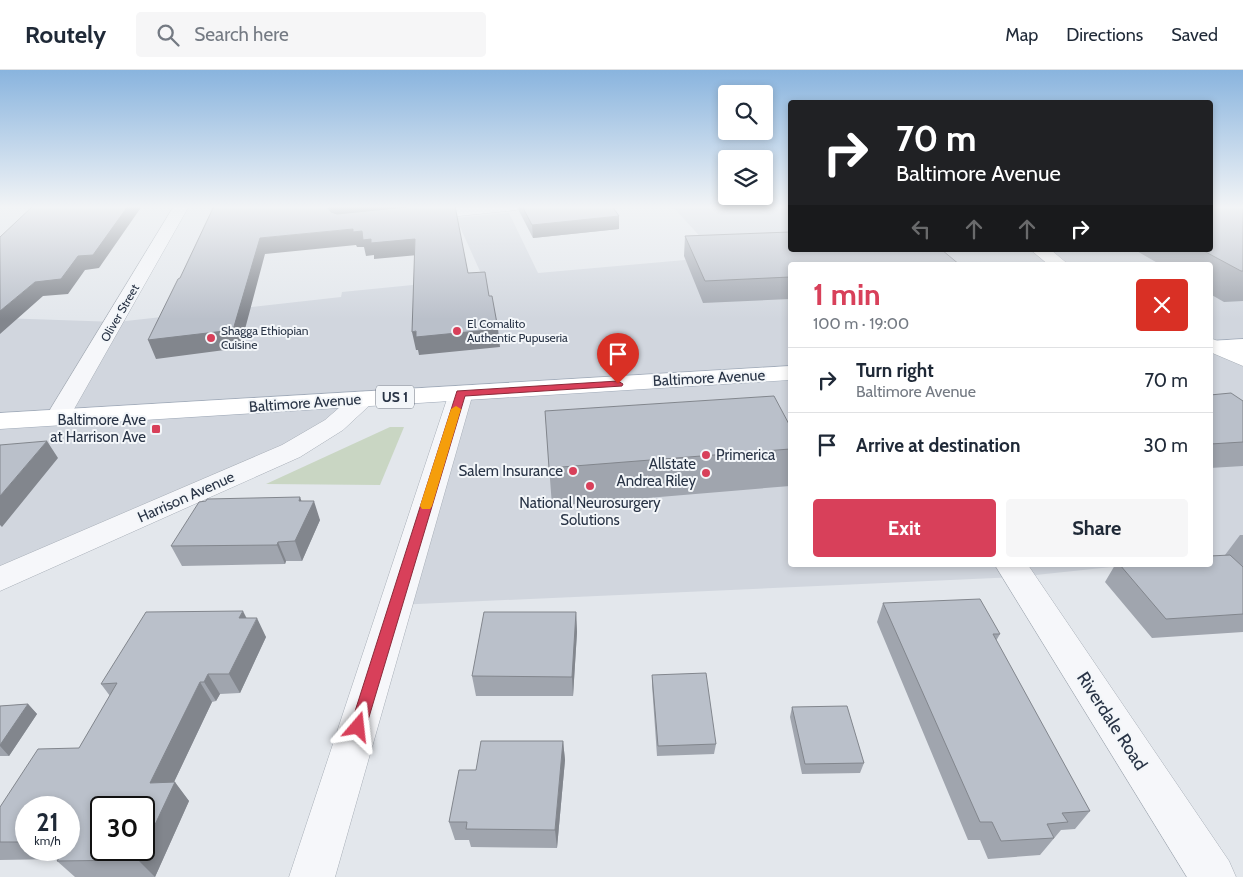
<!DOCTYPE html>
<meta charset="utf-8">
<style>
body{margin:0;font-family:Cabin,sans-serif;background:#f6f6f7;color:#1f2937;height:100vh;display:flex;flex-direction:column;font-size:19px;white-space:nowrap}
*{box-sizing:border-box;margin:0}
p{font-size:16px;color:#747a83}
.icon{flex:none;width:28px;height:28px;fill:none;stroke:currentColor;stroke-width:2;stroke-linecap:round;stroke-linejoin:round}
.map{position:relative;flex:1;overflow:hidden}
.details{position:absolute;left:788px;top:192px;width:425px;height:305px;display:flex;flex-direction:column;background:#fff;border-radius:5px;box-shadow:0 2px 8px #0003}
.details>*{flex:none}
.hud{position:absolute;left:788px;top:30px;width:425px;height:152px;border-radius:5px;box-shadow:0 2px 8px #0003;background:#202124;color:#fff;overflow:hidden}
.buttons{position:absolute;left:718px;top:15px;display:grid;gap:10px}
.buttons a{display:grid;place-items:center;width:55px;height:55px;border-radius:5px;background:#fff;box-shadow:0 2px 8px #0003;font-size:25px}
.speed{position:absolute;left:15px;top:726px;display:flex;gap:10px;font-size:25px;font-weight:700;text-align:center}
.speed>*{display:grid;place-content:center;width:65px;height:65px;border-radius:50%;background:#fff;box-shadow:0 2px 8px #0003;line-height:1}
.speed small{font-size:12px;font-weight:400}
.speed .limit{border:2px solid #111;border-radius:8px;background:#fff;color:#111}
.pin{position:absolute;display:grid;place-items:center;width:42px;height:42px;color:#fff;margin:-51px -21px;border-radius:50% 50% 50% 0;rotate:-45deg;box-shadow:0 0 5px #0007}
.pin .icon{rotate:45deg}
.me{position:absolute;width:55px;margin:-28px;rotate:17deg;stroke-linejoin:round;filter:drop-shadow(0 0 4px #0008)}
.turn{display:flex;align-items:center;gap:18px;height:105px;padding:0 25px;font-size:22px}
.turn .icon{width:65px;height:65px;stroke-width:2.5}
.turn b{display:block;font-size:35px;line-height:42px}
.lanes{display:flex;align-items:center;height:48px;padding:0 25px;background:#0003;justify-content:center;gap:25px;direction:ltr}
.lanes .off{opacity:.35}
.round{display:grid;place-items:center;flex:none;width:52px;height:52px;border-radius:5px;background:#f6f6f7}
.head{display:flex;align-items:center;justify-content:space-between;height:85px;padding:0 25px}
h1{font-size:30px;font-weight:800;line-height:38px;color:#d8405a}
.button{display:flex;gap:10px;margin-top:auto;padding:10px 25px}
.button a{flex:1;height:58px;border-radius:5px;background:#d8405a;color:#fff;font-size:20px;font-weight:800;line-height:58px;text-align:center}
.button a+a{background:#f6f6f7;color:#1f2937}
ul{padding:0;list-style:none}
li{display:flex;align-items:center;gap:15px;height:65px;padding:0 25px;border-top:1px solid #e0e1e3}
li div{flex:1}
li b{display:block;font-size:19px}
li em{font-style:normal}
header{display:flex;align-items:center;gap:30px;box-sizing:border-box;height:70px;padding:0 25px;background:#fff;border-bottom:1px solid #e0e1e3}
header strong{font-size:24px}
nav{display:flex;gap:28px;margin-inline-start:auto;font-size:18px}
.search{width:350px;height:45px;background:#f6f6f7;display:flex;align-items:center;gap:12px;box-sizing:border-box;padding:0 18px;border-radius:5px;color:#747a83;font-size:19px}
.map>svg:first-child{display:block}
.built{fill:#d1d6de}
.green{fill:#c9d6c3}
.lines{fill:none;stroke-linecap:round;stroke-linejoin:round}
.street-casing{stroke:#a7aeb7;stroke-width:1}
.secondary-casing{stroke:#a7aeb7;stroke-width:1}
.primary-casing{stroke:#a1abb9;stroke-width:1}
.street{fill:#f6f7fa;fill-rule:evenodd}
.secondary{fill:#fff;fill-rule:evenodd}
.primary{fill:#fff;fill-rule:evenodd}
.wall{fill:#a0a5ae;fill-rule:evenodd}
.shaded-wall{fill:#82868d}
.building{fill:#bac0ca;stroke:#82868d}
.route{fill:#d8405a;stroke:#8c2a3a}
.slow{fill:#f59e0b}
.poi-dot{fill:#d8405a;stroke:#f3f6f9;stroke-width:2}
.labels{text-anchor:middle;stroke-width:4;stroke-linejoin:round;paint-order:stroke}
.far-street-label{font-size:12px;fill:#293446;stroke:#f3f6f9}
.far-poi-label{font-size:12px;fill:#293446;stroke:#f3f6f9;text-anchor:start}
.shield{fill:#f3f6f9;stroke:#666e7c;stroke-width:1}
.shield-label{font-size:14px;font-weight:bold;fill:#293446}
.street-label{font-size:15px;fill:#293446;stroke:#f3f6f9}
.poi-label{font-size:15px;fill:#293446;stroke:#f3f6f9;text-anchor:end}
.near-street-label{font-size:18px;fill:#293446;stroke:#f3f6f9}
</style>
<header>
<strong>Routely</strong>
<div class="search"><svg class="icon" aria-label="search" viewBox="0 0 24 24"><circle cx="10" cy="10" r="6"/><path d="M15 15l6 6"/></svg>Search here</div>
<nav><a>Map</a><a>Directions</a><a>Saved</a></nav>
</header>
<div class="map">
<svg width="1243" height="807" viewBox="0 0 1243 807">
<rect width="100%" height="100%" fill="#e3e7ec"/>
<path class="built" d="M672 136H790V180H1210L1243 136V483L1210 487V195H790V495H1130L1017 507 396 535 461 324 363 329 349 344 0 510V248L117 252 341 227 342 222 483 208 456 148 509 143 538 203 719 187Z"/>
<path class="green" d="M390 357H404L380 415 266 414Z"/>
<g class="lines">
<defs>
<path id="street" d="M174 136H189L69 348 66 353 57 355 48 353 45 348Z
M463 136H523L516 140 420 150 415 148 412 145 415 142 420 140Z
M461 316 469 318 473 323 335 807H289L449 323 453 318Z
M363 322 371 324 375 329 371 334 343 360 300 387 0 521V496L282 375 325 350 355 324Z
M995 495H1028L1229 791 1236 807H1187Z"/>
<path id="secondary" d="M1031 180H1051L1069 195H1049Z
M1210 268 1243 281V296L1210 282Z"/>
<path id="primary" d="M1243 269V281L1210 283V271Z
M790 296V310L0 359V343Z"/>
</defs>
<use href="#street" class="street-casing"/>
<use href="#secondary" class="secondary-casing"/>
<use href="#primary" class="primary-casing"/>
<use href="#street" class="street"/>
<use href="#secondary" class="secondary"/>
<use href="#primary" class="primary"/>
</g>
<path class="wall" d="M518 136H612L619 146V159L533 168 519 141Z
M1243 136V231L1224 232 1210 224V195H1161L1135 180H1210Z
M685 166 790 195V229L703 233 684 186Z
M1210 325 1243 331V396L1210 398Z
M545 341 790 356V416L552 436Z
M301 431 320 450 302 491H286L285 494 182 496 171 476Z
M1240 465H1243V562L1152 568 1105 512 1115 495H1210L1225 485Z
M883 533 1000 564 996 571 1090 741 1075 759 1061 760 1040 785 988 789 980 770H968L877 552Z
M576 542 577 562 573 626H476L472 606Z
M246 548 266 567 240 623 220 624 216 631 212 632 174 712 189 731 155 807H75L57 791 58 789 0 790V737L79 678 110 626 101 614ZM26 738H69V780H26Z
M652 605 716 674 714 684 657 686 652 615Z
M28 634 37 644 9 686H0V636Z
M792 637 864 693 860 703 802 704 790 647Z
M563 671 565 690 557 778 471 777 469 770H455L449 752 476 700Z"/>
<path class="shaded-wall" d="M128 136H142L99 198 85 200 68 224 43 226 0 264V241L35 212 78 186Z
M328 136H437L333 148 328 138Z
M619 146V159L533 168 532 155Z
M353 159 362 161 371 169H415L418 185 374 189V185L366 186 364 177H357L356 175 265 184 240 278 156 289 148 270 260 168Z
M498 259 500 277 419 285 418 280H416L412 262Z
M47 371 58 388 2 457 0 455V426Z
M300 427 307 446 314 431 320 450 302 491 295 471 299 431Z
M278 472 286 491 285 494 277 475Z
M243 541 252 559 257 548 266 567 240 623 229 604 239 548Z
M576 542 577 562 573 626 572 607Z
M208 604 220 624 216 631 204 612Z
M200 612 212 632 165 731 150 713Z
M28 634 37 644 9 686 0 676V675Z
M563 671 565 690 557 778 555 760Z
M175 712 189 731 155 807 138 790 143 780H144V778Z"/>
<path class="building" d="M33 136H128L93 185 78 186 61 209 35 212 0 241V167Z
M214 136H328V138L331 142 337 144 416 136H455L468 203 485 202 489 226H492L498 259 416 267V261L412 262 415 169 371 173V169L363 170 362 161 353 162V159L260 168 233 260 148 270 178 209 180 208Z
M522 136H612L619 146 532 155Z
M1210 136H1243V201H1241L1202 180H1210Z
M790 162V180H942L960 195H790V207L705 211 685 166Z
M1231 323 1243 331V372L1210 374V325Z
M774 326 790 356V379L549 398 545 341Z
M47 371 0 426V375Z
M300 427 299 431H314L295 471 278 472 277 475 171 476 199 432 206 431 207 429Z
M1230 485 1243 497V544L1166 549 1120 495H1210V486Z
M980 529 1000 564H993L1090 741 1062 743 1068 752 1047 754 1054 768 1001 771 992 752H980L883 533Z
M243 541 239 548H257L229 604H208L204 612H200L150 713 175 712 144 778V738H101V780H143L138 790 57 791 64 780H69V738H26V772H0V737L38 679 79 678 117 613 101 614 146 542Z
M484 542H576L572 607 472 606Z
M706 603 716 674 658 676 652 605Z
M28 634 0 675V636Z
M847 636 864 693 805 694 792 637Z
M481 671H563L555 760 466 759 467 752H449L459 700H476Z"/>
<linearGradient id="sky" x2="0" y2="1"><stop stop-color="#89b4de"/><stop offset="0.55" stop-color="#f2f4f6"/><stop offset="1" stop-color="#f2f4f6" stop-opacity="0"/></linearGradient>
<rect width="1243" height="249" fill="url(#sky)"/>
<path class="route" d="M618 311 623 314 622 316 465 326 366 657 364 662 358 665 352 662 350 657 457 321Z"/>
<path class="slow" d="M456 336 461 339 432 436 430 439H422L420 436 451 339Z"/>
<g class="poi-dot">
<circle cx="457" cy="261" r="5"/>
<circle cx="211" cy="268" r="5"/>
<rect x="151" y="354" width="10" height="10" rx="2.5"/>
<circle cx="706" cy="385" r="5"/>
<circle cx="573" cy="401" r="5"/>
<circle cx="706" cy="403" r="5"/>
<circle cx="590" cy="416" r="5"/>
</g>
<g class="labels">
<g class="far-street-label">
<text transform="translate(120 243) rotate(-60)" y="4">Oliver Street</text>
</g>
<g class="far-poi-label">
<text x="467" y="258">El Comalito<tspan x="467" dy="14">Authentic Pupuseria</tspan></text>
<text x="221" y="265">Shagga Ethiopian<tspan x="221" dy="14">Cuisine</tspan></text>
</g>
<rect class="shield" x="376" y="315.5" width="38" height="23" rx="4"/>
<g class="shield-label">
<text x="395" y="332">US 1</text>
</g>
<g class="street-label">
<text transform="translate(709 308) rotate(-3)" y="5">Baltimore Avenue</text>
<text transform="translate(305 333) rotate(-4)" y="5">Baltimore Avenue</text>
<text transform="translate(186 427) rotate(-24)" y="5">Harrison Avenue</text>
</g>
<g class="poi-label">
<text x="146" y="355">Baltimore Ave<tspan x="146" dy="17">at Harrison Ave</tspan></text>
<text x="716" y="390" text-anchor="start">Primerica</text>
<text x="696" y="399">Allstate<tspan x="696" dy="17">Andrea Riley</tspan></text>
<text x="563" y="406">Salem Insurance</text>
<text x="590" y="438" text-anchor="middle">National Neurosurgery<tspan x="590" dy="17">Solutions</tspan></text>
</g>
<g class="near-street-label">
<text transform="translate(1112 651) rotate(57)" y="6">Riverdale Road</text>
</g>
</g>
</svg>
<div class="buttons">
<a><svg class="icon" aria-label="search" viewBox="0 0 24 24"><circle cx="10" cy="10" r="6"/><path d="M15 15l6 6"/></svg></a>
<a><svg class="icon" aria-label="layers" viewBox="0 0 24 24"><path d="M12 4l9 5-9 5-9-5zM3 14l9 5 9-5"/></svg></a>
</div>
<div class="speed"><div>21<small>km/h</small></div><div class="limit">30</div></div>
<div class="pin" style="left:618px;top:314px;background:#d93025"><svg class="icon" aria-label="arrive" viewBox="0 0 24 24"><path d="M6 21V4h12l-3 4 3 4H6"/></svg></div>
<svg class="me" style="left:358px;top:657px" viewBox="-20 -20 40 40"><path d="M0-17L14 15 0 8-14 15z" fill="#d8405a" stroke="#fff" stroke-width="4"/></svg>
<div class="hud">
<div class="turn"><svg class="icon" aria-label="right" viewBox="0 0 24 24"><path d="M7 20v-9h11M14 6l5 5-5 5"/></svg><div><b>70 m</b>Baltimore Avenue</div></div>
<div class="lanes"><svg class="icon off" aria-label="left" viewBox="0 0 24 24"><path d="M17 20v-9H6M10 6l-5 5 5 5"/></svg><svg class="icon off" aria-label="ahead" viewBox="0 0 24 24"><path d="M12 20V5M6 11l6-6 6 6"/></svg><svg class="icon off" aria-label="ahead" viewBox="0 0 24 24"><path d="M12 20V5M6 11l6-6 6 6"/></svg><svg class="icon" aria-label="right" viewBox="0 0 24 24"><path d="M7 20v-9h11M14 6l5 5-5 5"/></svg></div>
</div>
<section class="details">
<div class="head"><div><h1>1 min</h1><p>100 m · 19:00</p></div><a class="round" style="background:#d93025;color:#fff"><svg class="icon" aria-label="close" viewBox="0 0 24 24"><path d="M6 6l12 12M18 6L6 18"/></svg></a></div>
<ul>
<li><svg class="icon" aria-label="right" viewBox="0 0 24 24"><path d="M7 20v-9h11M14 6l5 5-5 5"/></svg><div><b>Turn right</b><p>Baltimore Avenue</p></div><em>70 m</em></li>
<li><svg class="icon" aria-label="arrive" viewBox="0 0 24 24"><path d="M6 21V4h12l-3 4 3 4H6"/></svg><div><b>Arrive at destination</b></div><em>30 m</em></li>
</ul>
<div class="button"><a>Exit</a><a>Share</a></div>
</section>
</div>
